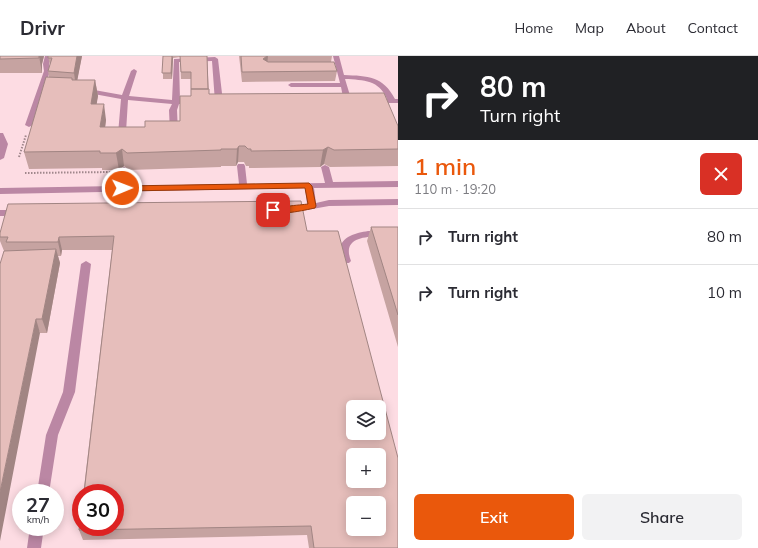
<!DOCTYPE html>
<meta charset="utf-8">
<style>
body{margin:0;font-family:Mulish,sans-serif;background:#f2f2f3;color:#2b2b33;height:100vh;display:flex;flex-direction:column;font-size:15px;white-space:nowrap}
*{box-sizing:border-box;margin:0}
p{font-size:13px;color:#7c7c81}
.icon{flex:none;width:22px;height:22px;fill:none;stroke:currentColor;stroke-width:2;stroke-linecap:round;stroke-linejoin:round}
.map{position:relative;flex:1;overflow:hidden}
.details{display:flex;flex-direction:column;background:#fff;width:360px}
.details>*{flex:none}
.hud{background:#202124;color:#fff;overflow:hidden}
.controls{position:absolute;left:346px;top:344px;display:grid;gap:8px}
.controls a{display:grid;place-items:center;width:40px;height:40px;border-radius:6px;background:#fff;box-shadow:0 2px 10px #0003;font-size:20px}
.speed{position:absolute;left:12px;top:428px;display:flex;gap:8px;font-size:20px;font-weight:700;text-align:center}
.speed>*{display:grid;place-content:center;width:52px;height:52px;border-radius:50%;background:#fff;box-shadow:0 2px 10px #0003;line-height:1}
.speed small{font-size:10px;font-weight:400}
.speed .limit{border:6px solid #d22;background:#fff;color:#111}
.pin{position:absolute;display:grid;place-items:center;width:34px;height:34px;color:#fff;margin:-17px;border-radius:8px;box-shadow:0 2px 6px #0006}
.me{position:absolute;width:44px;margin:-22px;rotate:89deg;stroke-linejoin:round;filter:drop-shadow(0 0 3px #0008)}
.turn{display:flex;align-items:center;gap:14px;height:84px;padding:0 16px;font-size:18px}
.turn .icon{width:52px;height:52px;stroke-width:2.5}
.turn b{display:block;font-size:28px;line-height:34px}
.round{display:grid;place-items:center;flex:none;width:42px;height:42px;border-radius:6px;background:#f2f2f3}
.headline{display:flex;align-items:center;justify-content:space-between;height:68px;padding:0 16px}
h1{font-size:24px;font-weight:600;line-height:30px;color:#ea580c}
.button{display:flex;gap:8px;margin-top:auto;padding:8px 16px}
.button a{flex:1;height:46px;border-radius:6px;background:#ea580c;color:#fff;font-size:16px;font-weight:600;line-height:46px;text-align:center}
.button a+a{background:#f2f2f3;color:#2b2b33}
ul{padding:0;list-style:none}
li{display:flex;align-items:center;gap:12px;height:56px;padding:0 16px;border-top:1px solid #e1e1e2}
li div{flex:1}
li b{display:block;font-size:15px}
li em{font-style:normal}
header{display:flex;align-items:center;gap:24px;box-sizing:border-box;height:56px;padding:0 20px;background:#fff;border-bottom:1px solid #e1e1e2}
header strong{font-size:19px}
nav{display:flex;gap:22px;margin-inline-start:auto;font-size:14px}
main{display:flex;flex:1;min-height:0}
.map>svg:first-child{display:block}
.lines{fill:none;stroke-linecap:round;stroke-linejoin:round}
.path{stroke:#a0878c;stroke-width:2;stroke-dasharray:1.5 1.5;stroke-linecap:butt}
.minor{fill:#bb87a4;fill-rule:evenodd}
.wall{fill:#c6a3a1}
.shaded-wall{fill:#a18583}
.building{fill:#e6bebb;stroke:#a18583;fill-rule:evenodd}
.route{fill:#ea580c;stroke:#983908}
</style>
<header>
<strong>Drivr</strong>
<nav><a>Home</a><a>Map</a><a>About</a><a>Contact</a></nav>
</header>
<main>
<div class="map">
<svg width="398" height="492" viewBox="0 0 398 492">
<rect width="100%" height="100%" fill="#fddce3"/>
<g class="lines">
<path class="path" d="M19 101 26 79
M25 117 111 116"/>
<path class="minor" d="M45 0H51L49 8 50 15 33 69 29 71 25 69 44 15 43 8Z
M333 0H339L344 19C368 20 383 20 395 43H398V47H371L370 45 374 43H387C379 24 364 24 345 23L352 46 348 48 344 46 341 31H291L288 29 291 27H340Z
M215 1 218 3 223 46 219 48 215 46 212 5 179 6 180 44H194L198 46 194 48H179L177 54 178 77 174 79 170 77 169 54 172 48 128 44 126 76 132 78C129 81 121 81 118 78L121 43 83 36 80 34 83 32 122 39 131 15 134 13 137 15 129 40 172 44 174 3Z
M0 77H3L8 88 4 102 0 104Z
M238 108H244L245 110 247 128 325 127 321 111 325 109 329 111 333 126 398 125V131L314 132 316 147 329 144 398 143V149L329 150 290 157 287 156 286 154 287 152 307 148 305 132 0 138V132L118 130 120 114 124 111 128 114 126 130 239 128 237 110Z
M0 154H18L22 157 18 160H0Z
M368 175H398V181C380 181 339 175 351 205L349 207H343L339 194C342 180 356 177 368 175Z
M86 205 91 208 75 336 58 379 49 437H37L46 379 63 336 81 208Z
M30 471H44L41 492H27Z"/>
</g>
<path class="wall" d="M0 0H44L42 8V17H0Z
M48 0H82L77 24H95L98 40 96 48 106 64 105 71H145L180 65 191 40V23H181L180 1 173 2 172 23H163V0H207L209 38 398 70V110L330 111 324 108 320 111 249 112V110H246L244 106H238L236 110H221V111L129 114 124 110 119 114H102V112L29 113 24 96 49 21 48 15 50 10Z
M239 0H332L331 6 337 15 335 25 242 26Z
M371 171H398V291L367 185Z
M307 175 398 492H309L307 479 83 484 79 474 112 194H62L61 200H58L60 207 47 277H40L4 195 0 185V177Z"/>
<path class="shaded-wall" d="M39 0H44L42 8V17Z
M77 0H82L76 31 74 17Z
M172 0 173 2 172 23 171 17Z
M267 0H268L267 10 263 3Z
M95 24 98 40 94 64 91 48Z
M104 48 106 64 103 88 100 71Z
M239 90 238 106 236 110 237 93Z
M328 91 324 108 320 111 323 94Z
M122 93 124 110 119 114 116 97Z
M59 181 62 194 61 200 58 186Z
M56 193 60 207 47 277 42 263Z
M36 263 40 277 0 485V436Z"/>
<path class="building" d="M0 0H39V2L0 3Z
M48 0H77L74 17 48 15 52 2H48Z
M163 0H172L171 17H162Z
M180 0H207L208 33H191V16H181Z
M241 0H267L263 3 268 6H334L337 15 242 16Z
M46 21 72 22V24H95L91 48H104L100 71H145V65H180V40H191V33H209V38L384 37 398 70V93L334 94 328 91 323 94 251 95V93H248L245 90H239L237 93H221V94L127 97 122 93 116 97H100V95L24 96Z
M301 145 307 175H338L398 402V492H314L311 470 79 474 81 459V471H115V437H84L114 180 59 181 58 186H6L8 181H0V177L8 148ZM353 351H379V377H353ZM353 399H379V425H353ZM353 447H379V473H353Z
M371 171H398V259Z
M56 193 42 263H36L0 436V208L4 195Z"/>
<path class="route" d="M309 127 312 130 316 150 315 152C305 154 276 161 269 154 272 151 301 149 308 148L305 132 122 135 118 132 122 130Z"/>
</svg>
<div class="controls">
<a><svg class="icon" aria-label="layers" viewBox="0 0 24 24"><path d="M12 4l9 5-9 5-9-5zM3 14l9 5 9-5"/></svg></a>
<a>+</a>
<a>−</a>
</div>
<div class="speed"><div>27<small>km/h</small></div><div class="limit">30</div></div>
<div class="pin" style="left:273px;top:154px;background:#d93025"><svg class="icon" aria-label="arrive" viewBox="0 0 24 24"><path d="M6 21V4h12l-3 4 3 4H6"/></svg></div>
<svg class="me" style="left:122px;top:132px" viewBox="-20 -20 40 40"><circle r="17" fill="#ea580c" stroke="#fff" stroke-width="3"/><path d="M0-11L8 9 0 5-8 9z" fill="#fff"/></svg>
</div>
<section class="details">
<div class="hud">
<div class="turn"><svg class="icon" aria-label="right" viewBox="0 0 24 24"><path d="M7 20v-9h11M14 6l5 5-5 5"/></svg><div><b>80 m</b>Turn right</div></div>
</div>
<div class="headline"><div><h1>1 min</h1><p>110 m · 19:20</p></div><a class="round" style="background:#d93025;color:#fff"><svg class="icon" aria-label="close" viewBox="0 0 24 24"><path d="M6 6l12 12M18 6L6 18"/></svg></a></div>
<ul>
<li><svg class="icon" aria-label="right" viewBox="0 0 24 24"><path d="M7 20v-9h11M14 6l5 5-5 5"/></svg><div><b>Turn right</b></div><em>80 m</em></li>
<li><svg class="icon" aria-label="right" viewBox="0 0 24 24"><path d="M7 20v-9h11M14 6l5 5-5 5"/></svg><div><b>Turn right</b></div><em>10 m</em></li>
</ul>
<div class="button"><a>Exit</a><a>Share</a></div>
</section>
</main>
